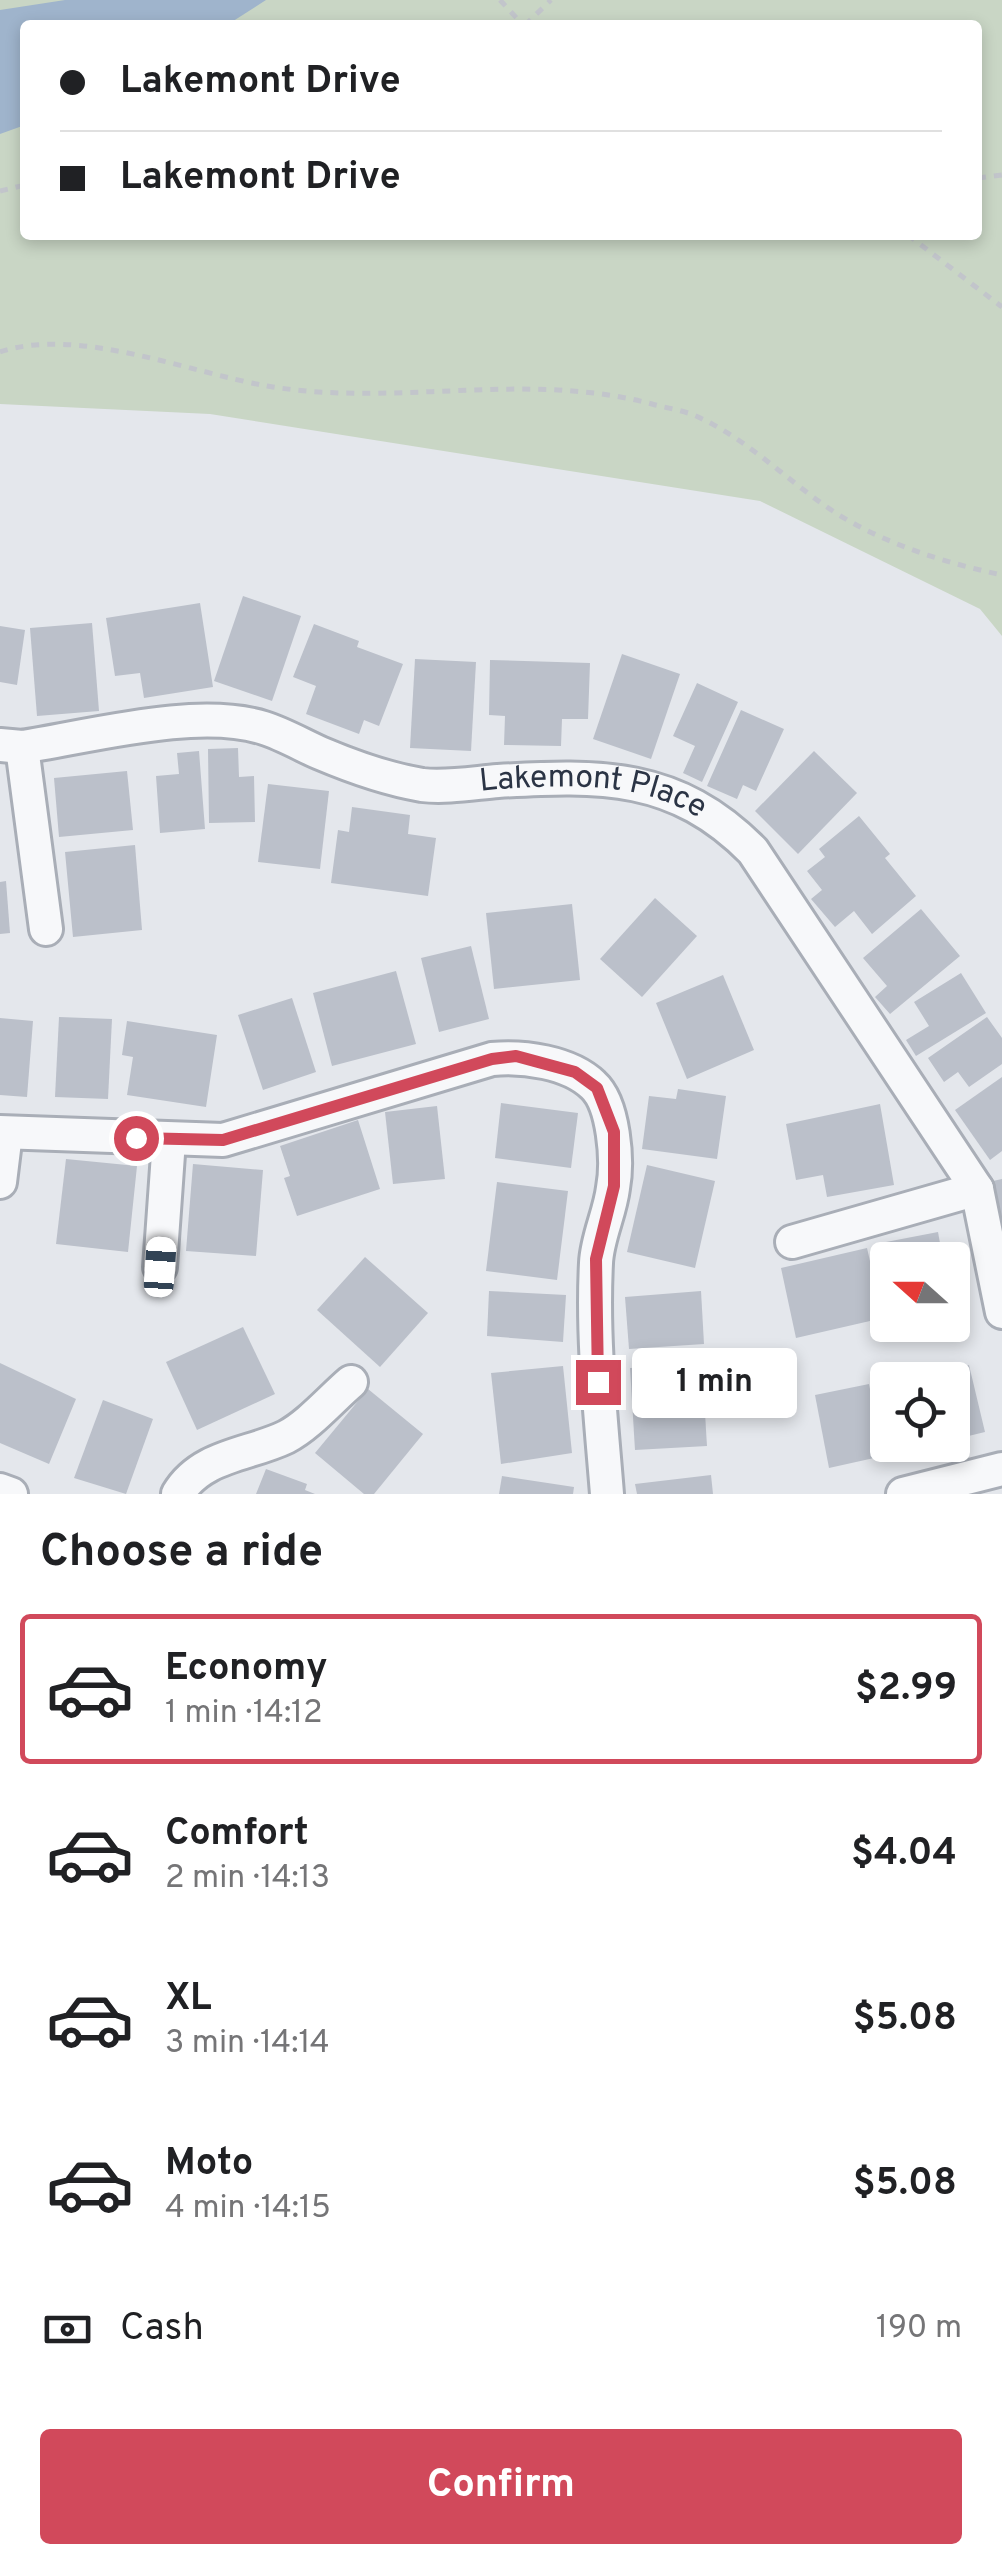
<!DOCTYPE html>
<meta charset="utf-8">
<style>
body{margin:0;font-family:Overpass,sans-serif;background:#f6f6f6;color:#202124;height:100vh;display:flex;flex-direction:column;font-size:38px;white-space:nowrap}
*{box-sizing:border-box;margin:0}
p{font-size:32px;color:#757577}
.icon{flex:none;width:55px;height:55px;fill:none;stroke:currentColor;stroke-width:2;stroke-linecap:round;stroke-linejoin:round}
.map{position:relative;height:1494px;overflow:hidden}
.details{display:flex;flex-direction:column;background:#fff;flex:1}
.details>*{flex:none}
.guide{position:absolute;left:20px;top:20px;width:962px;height:220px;border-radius:10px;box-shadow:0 5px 15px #0003;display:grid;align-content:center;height:220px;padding:0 40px;background:#fff}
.needle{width:65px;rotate:291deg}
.tools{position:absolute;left:870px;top:1242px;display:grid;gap:20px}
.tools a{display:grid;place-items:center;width:100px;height:100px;border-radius:10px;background:#fff;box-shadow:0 5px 15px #0003;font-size:50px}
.end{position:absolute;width:45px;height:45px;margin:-22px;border:12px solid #d1495b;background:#fff;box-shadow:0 0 0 5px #fff}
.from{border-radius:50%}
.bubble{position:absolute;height:70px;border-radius:10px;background:#fff;box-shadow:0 5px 15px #0003;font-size:32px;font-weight:700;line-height:70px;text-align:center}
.car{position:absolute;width:30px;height:60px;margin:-30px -15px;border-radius:12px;box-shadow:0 0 8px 2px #0007;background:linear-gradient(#fff 24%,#345 0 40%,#fff 0 76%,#345 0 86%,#fff 0)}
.guide b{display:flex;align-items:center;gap:35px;height:95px;font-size:38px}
.guide b+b{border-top:2px solid #e0e0e0}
.guide i{width:25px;height:25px;background:#202124}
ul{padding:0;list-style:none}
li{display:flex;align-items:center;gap:30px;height:150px;margin:0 20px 15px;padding:0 20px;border:5px solid transparent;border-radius:10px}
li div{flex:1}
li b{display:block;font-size:38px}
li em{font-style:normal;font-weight:700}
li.current{border-color:#d1495b}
li>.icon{width:90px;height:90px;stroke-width:1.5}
h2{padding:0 40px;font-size:45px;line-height:120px}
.pay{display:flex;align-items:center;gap:25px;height:110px;padding:0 40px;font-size:38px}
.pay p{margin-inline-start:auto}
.cta{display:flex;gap:20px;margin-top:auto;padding:20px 40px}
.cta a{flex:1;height:115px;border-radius:10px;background:#d1495b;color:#fff;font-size:40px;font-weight:700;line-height:115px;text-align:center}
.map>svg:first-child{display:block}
.green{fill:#c9d6c5;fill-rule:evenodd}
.water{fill:#9fb4cc}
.building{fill:#bbc0ca}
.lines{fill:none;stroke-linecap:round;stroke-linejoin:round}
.minor-casing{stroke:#a9aeb7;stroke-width:38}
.path{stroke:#c2c5cb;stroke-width:5;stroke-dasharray:8 8;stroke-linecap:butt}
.minor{stroke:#f7f8fa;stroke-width:32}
.route{stroke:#d1495b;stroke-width:12}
.labels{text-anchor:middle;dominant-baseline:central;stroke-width:8;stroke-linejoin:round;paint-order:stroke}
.street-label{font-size:32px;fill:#2b3445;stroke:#f4f6f9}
</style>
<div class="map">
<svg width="1002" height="1494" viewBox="0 0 1002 1494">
<rect width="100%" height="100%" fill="#e4e7ec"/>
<!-- green -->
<path class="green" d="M 0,0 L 1002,0 L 1002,636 L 980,609 L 760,501 L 210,414 L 0,404 ZM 25,25 L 978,25 L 978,235 L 25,235 Z"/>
<!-- water -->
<polygon class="water" points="65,0 266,0 227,25 25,25 25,125 0,134 0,10"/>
<!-- building -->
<g class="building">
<polygon points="243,596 301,616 272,701 214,681"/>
<polygon points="200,603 213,687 144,698 140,673 115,676 106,618"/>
<polygon points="92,623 99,711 37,716 30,628"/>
<polygon points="314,624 359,641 357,647 403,664 379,726 364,720 359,734 306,714 316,686 293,677"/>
<polygon points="0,626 25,630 17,685 0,682"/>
<polygon points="622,654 680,674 651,759 593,739"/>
<polygon points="415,659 476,662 471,751 410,748"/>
<polygon points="490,660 590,663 588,719 562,719 561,746 504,745 505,716 489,715"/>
<polygon points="697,683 738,702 702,782 683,773 695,746 673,736"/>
<polygon points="741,710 784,729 756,791 743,785 737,799 707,786"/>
<polygon points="238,748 239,777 254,776 255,822 209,823 208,749"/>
<polygon points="199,751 205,829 160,833 156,776 179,774 177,753"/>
<polygon points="814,751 857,793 798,854 755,811"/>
<polygon points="127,771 133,830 59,837 54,778"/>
<polygon points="268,784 329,791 320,869 258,862"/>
<polygon points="352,807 410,815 408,834 436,838 428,896 331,883 338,830 349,832"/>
<polygon points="859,816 890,854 885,858 916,896 872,934 854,911 835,927 811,899 822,890 807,871 825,857 819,849"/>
<polygon points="135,845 142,930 73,937 65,852"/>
<polygon points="6,881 10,933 0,934 0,882"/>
<polygon points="655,898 697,936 642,997 600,959"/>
<polygon points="572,904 580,980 494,989 486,913"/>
<polygon points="921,909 960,956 890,1014 875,997 887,986 863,958"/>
<polygon points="471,946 489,1019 439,1032 421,958"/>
<polygon points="396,971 416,1044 332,1066 313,993"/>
<polygon points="961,973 986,1013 916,1056 906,1040 929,1026 914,1002"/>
<polygon points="723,975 754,1050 687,1079 656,1003"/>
<polygon points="292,998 316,1072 263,1090 238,1015"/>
<polygon points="59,1017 112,1019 108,1099 55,1097"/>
<polygon points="987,1017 1002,1038 1002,1064 969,1087 958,1072 944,1082 928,1058"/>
<polygon points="0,1018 33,1021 27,1097 0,1095"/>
<polygon points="127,1021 217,1035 206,1107 127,1095 133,1057 122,1055"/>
<polygon points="1002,1077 1002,1151 990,1160 955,1110"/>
<polygon points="678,1089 726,1096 717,1159 642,1149 649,1096 676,1099"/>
<polygon points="501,1103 578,1113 571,1168 495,1158"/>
<polygon points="880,1104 894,1185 827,1197 823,1175 796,1180 786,1124"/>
<polygon points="437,1106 445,1179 393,1184 385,1112"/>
<polygon points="358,1120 380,1189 297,1216 284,1178 290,1176 280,1146"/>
<polygon points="66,1159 137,1166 128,1252 56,1244"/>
<polygon points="193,1164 263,1170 256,1256 186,1251"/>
<polygon points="647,1165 715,1181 695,1268 627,1252"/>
<polygon points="1002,1179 1002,1216 1000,1216 993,1181"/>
<polygon points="497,1182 568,1191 557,1280 486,1271"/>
<polygon points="938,1232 943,1260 889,1260 886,1242"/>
<polygon points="867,1248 883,1318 796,1338 781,1268"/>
<polygon points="365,1257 428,1313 380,1367 317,1310"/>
<polygon points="489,1291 566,1295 563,1342 487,1336"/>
<polygon points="701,1291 704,1344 629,1349 625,1297"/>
<polygon points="243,1327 275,1394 197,1430 166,1362"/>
<polygon points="0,1363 76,1399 49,1464 0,1443"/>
<polygon points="702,1364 707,1446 635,1450 630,1368"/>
<polygon points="969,1365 985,1432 952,1440 952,1380 914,1379"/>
<polygon points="563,1366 572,1453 501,1464 491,1373"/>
<polygon points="869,1384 883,1456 829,1468 815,1395"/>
<polygon points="368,1389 423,1434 374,1494 364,1494 315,1453"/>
<polygon points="103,1400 153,1419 126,1494 74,1478"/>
<polygon points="900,1445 927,1445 927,1446 902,1453"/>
<polygon points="266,1469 307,1484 305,1490 315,1494 256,1494"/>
<polygon points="711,1475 713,1494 637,1494 635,1484"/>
<polygon points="502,1476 574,1487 573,1494 499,1494"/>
</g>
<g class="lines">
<!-- minor casing -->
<g class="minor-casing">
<g id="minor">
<path id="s1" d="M 0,745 L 22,747 C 92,736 198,707 264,728 C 283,734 302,745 320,753 C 353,767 386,779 422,785 C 446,788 474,783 498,781 C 600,775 676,773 753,851 L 977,1189 L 1002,1312"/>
<polyline points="22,747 46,929"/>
<path d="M 0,1132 L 223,1140 L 492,1059 C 523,1056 569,1062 593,1085 C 614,1104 618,1161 613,1188 C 610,1213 597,1238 596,1263 C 592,1340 601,1418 607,1494"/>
<polyline points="0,1182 6,1133"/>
<polyline points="792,1242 977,1189"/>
<polyline points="160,1267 169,1140"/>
<polyline points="0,1490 11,1494"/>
<path d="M 178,1494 C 201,1455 249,1455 286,1437 C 309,1425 331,1399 351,1382"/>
<polyline points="903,1494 1002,1469"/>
</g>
</g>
<!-- path -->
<g class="path">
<polyline points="500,0 523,25"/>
<polyline points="525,25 551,0"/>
<polyline points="978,178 1002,175"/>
<polyline points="0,191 25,185"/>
<polyline points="908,235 1002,307"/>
<path d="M 0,352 C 77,326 188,372 267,386 C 395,408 525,370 652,404 C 666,408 682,410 696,416 C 750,440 790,484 839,515 C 888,545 946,563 1002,575"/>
</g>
<!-- minor -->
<use href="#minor" class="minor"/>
</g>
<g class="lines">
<!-- route -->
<polyline class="route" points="136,1138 223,1140 492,1059 516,1056 575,1072 597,1088 614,1132 614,1186 596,1259 598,1382"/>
</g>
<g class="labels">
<!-- street labels -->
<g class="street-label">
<text stroke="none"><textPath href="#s1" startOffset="608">Lakemont Place</textPath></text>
</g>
</g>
</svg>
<div class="tools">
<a><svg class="needle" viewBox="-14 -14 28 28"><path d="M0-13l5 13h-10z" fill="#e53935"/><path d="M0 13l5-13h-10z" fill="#757577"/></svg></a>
<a><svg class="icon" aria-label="locate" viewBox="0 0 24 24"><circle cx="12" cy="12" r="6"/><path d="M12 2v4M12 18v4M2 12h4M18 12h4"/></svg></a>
</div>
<i class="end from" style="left:136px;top:1138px"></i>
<i class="end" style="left:598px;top:1382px"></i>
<div class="bubble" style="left:632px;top:1348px;width:165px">1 min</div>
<i class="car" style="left:160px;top:1267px;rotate:4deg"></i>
<div class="guide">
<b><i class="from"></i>Lakemont Drive</b>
<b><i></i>Lakemont Drive</b>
</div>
</div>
<section class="details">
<h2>Choose a ride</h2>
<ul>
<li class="current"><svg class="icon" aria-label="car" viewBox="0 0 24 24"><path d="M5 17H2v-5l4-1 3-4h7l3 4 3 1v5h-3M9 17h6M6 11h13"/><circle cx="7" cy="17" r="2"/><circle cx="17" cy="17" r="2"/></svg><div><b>Economy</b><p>1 min · 14:12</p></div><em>$2.99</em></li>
<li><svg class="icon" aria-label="car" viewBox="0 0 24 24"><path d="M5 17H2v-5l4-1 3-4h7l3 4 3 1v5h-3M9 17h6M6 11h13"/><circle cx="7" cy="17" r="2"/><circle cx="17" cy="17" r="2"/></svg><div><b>Comfort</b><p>2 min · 14:13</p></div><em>$4.04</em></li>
<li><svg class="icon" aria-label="car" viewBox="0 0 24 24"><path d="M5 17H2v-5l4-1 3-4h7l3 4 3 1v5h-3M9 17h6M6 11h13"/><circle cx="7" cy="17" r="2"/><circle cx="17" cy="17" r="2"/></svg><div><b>XL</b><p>3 min · 14:14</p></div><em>$5.08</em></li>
<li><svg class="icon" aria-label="car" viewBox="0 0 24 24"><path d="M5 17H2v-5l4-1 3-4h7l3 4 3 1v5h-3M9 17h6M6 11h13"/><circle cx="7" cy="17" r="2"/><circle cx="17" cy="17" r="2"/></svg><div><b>Moto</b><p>4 min · 14:15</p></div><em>$5.08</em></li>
</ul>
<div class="pay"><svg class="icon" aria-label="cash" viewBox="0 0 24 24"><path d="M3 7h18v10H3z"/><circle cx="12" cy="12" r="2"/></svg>Cash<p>190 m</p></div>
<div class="cta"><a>Confirm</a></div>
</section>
